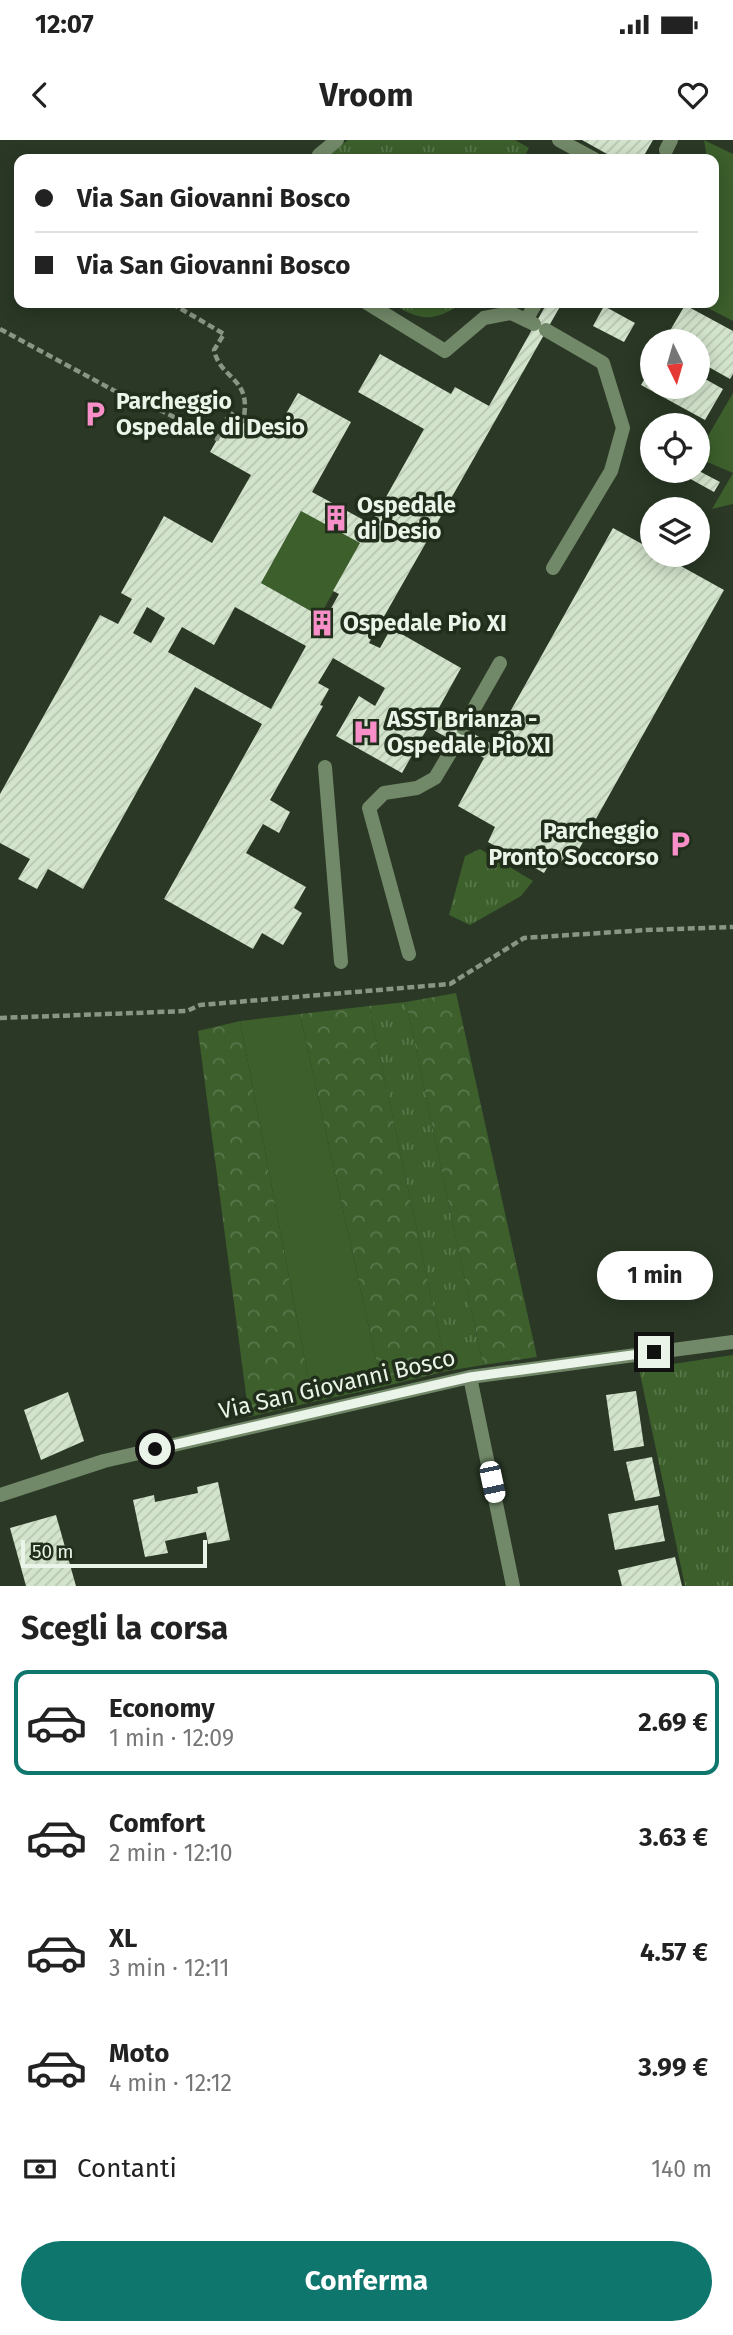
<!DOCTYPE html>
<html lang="it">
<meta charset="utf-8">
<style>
body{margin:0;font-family:"Fira Sans",sans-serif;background:#f2f2f2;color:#222;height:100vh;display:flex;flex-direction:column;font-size:26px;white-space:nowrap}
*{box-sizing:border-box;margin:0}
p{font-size:23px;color:#767676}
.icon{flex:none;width:38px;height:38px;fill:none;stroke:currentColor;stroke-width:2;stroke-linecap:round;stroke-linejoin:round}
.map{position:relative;height:1446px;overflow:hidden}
.side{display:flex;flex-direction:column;background:#fff;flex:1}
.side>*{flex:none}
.hud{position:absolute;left:14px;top:14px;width:705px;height:154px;border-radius:14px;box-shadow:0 4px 18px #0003;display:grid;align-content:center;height:154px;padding:0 21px;background:#fff}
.needle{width:46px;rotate:175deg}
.fabs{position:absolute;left:640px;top:189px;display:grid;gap:14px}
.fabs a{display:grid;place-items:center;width:70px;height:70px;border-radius:50%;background:#fff;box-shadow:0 4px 18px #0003;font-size:35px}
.scale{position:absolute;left:21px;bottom:18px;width:186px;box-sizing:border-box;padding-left:7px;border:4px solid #ebf4e8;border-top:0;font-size:19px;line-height:24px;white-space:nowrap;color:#ebf4e8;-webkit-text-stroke:5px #202e1b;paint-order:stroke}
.end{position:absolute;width:32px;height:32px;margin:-16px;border:9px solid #ebf4e8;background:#111;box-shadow:0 0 0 4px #111}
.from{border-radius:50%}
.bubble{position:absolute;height:49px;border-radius:24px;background:#fff;box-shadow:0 4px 18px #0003;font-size:23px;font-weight:700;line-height:49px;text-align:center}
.car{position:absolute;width:21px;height:42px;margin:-21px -10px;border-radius:9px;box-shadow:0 0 5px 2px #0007;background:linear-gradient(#fff 24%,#345 0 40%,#fff 0 76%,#345 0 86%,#fff 0)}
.hud b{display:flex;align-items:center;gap:24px;height:66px;font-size:26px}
.hud b+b{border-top:2px solid #e0e0e0}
.hud i{width:18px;height:18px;background:#222}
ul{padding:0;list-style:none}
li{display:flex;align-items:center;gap:21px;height:105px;margin:0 14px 10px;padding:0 7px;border:4px solid transparent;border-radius:14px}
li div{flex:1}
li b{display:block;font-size:26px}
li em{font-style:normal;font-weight:700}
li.current{border-color:#0f766e}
li>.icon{width:63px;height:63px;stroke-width:1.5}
h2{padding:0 21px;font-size:32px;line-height:84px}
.pay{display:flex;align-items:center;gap:18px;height:77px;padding:0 21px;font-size:26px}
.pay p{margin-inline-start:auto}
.action{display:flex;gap:14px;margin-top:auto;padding:14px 21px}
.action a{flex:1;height:80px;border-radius:42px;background:#0f766e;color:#fff;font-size:28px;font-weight:700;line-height:80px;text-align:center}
.status{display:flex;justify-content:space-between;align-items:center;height:49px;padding:0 35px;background:#fff;direction:ltr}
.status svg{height:19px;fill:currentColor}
header{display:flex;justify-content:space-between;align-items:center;height:91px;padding:0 21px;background:#fff;font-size:32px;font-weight:700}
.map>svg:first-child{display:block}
.grass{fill:url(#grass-tufts)}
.forest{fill:url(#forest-crowns)}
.garden{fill:#3c5f2c}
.building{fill:url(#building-hatch);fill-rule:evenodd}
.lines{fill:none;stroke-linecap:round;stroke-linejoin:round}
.path{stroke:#899585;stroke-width:4.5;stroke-dasharray:7 3.5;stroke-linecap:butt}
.lane{stroke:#728969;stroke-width:14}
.street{stroke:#728969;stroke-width:14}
.route{stroke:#ebf4e8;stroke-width:9}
.labels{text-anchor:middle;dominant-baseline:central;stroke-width:7;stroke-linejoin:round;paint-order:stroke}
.poi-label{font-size:23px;font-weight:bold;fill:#ebf4e8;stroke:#202e1b;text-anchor:start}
.street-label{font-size:23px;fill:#ebf4e8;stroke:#202e1b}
</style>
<div class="status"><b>12:07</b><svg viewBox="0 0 49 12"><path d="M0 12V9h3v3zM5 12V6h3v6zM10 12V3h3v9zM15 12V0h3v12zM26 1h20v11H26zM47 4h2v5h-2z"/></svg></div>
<header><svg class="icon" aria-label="back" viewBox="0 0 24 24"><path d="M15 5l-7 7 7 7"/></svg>Vroom<svg class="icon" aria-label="heart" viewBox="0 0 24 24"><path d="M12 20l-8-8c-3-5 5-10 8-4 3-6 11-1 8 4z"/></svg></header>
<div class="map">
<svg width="733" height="1446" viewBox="0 0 733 1446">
<defs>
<pattern id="grass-tufts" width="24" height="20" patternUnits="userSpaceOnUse" patternTransform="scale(1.75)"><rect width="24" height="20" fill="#3c5f2c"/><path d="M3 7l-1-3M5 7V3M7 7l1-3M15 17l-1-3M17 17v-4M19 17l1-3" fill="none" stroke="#58774b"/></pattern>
<pattern id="forest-crowns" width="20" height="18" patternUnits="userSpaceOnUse" patternTransform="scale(1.75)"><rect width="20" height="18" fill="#3c5f2c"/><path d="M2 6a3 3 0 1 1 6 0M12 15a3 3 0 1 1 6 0" fill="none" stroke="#58774b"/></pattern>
<pattern id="building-hatch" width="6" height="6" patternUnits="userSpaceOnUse" patternTransform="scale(1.75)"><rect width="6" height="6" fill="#d3e4cc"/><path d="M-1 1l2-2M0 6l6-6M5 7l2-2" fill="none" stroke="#b7c5b1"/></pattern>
</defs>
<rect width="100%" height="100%" fill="#2a3825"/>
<!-- grass -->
<g class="grass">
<polygon points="348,0 515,0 529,8 523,19 332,19 330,14"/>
<path d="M 391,163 L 463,163 C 433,182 422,182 391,163 Z"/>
<polygon points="480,709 533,741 521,756 470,785 449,775 465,716"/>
<polygon points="406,862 483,1225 447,1231 369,866"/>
<polygon points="733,1215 733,1446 685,1446 639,1229"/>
</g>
<!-- forest -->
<g class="forest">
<polygon points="456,853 537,1217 483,1225 406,862"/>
<polygon points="369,866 447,1231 382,1247 300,874"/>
<polygon points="240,881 313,1262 249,1277 198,891"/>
</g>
<!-- garden -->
<g class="garden">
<polygon points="704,0 733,14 733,181 698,163 714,163 714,115 717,113 714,83 714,19 707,19"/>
<polygon points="733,253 733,364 712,369 733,333 698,318 698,313"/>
<polygon points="301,371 360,403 320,476 261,443"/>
<polygon points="300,874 382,1247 313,1262 240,881"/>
</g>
<!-- building -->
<g class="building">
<polygon points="582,0 653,0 642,19 616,19"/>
<path d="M 547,163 L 562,163 L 369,503 L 380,508 L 391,488 L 461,528 L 436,573 L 492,604 L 613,388 L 653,410 L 653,415 L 661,415 L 724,450 L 569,727 L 552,719 L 544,733 L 488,702 L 495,687 L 458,666 L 484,618 L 428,587 L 402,633 L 336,596 L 359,556 L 375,566 L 385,548 L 333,518 L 318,543 L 329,549 L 320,565 L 323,566 L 270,660 L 290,672 L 279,693 L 263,684 L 246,713 L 306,747 L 294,768 L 302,773 L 283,805 L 262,793 L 253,809 L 164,759 L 262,584 L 195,547 L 83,749 L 48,729 L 37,749 L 18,739 L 30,719 L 0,703 L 0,654 L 100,475 L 118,484 L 132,459 L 121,453 L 164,376 L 212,403 L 251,335 L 210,312 L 231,275 L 272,298 L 298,253 L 351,282 L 312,352 L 371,384 L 424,289 L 358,252 L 380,214 L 451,254 L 455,247 L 489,266 ZM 301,371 L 360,403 L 333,451 L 339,454 L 325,479 L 261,443 ZM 147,467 L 165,478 L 151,503 L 133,493 ZM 235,467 L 306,506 L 271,569 L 168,512 L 182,487 L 214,505 Z"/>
<polygon points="685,165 733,191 733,234 730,239 698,221 698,201 664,201"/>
<polygon points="604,166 635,183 624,202 593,186"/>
<polygon points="653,224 653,247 698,247 698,235 723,249 705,280 641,245"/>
<polygon points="676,331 699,331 720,342 714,352"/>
<polygon points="636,1251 644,1306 614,1311 606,1255"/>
<polygon points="68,1252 84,1301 41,1320 24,1270"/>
<polygon points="652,1317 660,1356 635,1361 626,1322"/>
<polygon points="218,1342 230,1400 208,1404 206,1392 165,1401 168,1413 145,1417 133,1360 154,1355 155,1362 198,1353 197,1347"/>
<polygon points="658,1365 665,1401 615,1410 608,1374"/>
<polygon points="56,1375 76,1446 26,1446 10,1388"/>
<polygon points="675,1417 682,1446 622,1446 618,1430"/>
</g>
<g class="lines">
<!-- path -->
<g class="path">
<path d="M 0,189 L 113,250 L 158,269 L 217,299 L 230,273 L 243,281 C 253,237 221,241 214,210 L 224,194 L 171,163"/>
<polyline points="0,878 187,871 200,865 450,844 524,798 646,790 733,787"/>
</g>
<!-- lane -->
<g class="lane">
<polyline points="559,0 594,19"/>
<polyline points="666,10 671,0"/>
<polyline points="319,15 337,0"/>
<polyline points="367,163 445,211 484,178 511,173 534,184"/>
<polyline points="526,180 536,163"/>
<polyline points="546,190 603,223 623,288 611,331 553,428"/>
<polyline points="463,588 500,523"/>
<polyline points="325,627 341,822"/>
<polyline points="409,814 369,668 384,653 417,648 435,638 456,603"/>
</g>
<!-- street -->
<g class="street">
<polyline points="470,1237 513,1446"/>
<polyline points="0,1355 104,1321 470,1237 733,1202"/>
</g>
</g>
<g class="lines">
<!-- route -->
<polyline class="route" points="155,1309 470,1237 654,1212"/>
</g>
<!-- icons -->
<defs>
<g id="parking-bare" transform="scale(2.1)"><path d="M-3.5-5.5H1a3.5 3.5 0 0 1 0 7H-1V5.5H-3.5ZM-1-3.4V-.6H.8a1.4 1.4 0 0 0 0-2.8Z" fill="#f98fc9" stroke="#202e1b" stroke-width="2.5" paint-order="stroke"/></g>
<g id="building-bare" transform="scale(2.1)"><path d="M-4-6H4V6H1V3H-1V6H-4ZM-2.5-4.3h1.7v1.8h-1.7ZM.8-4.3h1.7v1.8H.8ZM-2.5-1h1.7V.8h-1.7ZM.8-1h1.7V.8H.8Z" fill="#f98fc9" stroke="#202e1b" stroke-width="2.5" paint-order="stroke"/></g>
<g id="hospital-bare" transform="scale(2.1)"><path d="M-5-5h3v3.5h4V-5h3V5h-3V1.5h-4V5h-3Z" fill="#f98fc9" stroke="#202e1b" stroke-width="2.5" paint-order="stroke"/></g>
</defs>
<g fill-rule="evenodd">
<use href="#parking-bare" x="95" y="274"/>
<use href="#building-bare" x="336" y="378"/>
<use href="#building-bare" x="322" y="483"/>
<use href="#hospital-bare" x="366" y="592"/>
<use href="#parking-bare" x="680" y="704"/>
</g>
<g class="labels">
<!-- poi labels -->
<g class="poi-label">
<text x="116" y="261">Parcheggio<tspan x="116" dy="26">Ospedale di Desio</tspan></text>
<text x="357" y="365">Ospedale<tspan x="357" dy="26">di Desio</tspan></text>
<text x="343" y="483">Ospedale Pio XI</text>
<text x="387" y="579">ASST Brianza -<tspan x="387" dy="26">Ospedale Pio XI</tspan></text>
<text x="659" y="691" text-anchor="end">Parcheggio<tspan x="659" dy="26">Pronto Soccorso</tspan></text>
</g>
<!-- street labels -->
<g class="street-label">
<text transform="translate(337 1244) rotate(-13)">Via San Giovanni Bosco</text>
</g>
</g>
</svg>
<div class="fabs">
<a><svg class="needle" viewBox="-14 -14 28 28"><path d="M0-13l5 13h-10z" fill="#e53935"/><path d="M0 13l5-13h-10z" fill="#767676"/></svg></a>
<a><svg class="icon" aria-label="locate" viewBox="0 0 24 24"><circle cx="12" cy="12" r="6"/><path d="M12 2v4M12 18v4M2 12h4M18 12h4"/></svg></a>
<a><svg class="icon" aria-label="layers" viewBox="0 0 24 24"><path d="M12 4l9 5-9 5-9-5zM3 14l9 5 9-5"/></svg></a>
</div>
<div class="scale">50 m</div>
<i class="end from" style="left:155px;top:1309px"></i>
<i class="end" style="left:654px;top:1212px"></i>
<div class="bubble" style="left:597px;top:1111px;width:116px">1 min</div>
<i class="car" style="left:492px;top:1342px;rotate:168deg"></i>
<div class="hud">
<b><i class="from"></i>Via San Giovanni Bosco</b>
<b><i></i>Via San Giovanni Bosco</b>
</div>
</div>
<section class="side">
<h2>Scegli la corsa</h2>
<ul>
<li class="current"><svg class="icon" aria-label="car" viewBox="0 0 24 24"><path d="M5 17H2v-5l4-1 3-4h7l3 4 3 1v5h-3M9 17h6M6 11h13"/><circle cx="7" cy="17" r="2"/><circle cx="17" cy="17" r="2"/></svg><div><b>Economy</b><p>1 min · 12:09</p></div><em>2.69 €</em></li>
<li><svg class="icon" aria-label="car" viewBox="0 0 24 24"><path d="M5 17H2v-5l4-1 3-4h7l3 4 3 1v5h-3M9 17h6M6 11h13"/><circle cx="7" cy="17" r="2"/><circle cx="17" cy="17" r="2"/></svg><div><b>Comfort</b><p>2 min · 12:10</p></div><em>3.63 €</em></li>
<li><svg class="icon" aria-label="car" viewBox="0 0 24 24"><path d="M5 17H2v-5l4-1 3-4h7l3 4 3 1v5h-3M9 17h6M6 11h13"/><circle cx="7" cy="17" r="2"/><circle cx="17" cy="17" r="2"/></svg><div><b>XL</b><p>3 min · 12:11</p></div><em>4.57 €</em></li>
<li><svg class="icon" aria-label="car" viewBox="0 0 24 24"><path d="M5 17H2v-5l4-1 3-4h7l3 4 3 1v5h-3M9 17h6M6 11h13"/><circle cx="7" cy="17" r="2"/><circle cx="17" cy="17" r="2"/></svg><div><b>Moto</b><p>4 min · 12:12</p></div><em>3.99 €</em></li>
</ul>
<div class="pay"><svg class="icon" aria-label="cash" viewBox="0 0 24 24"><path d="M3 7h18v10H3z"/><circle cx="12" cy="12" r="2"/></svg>Contanti<p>140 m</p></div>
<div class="action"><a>Conferma</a></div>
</section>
